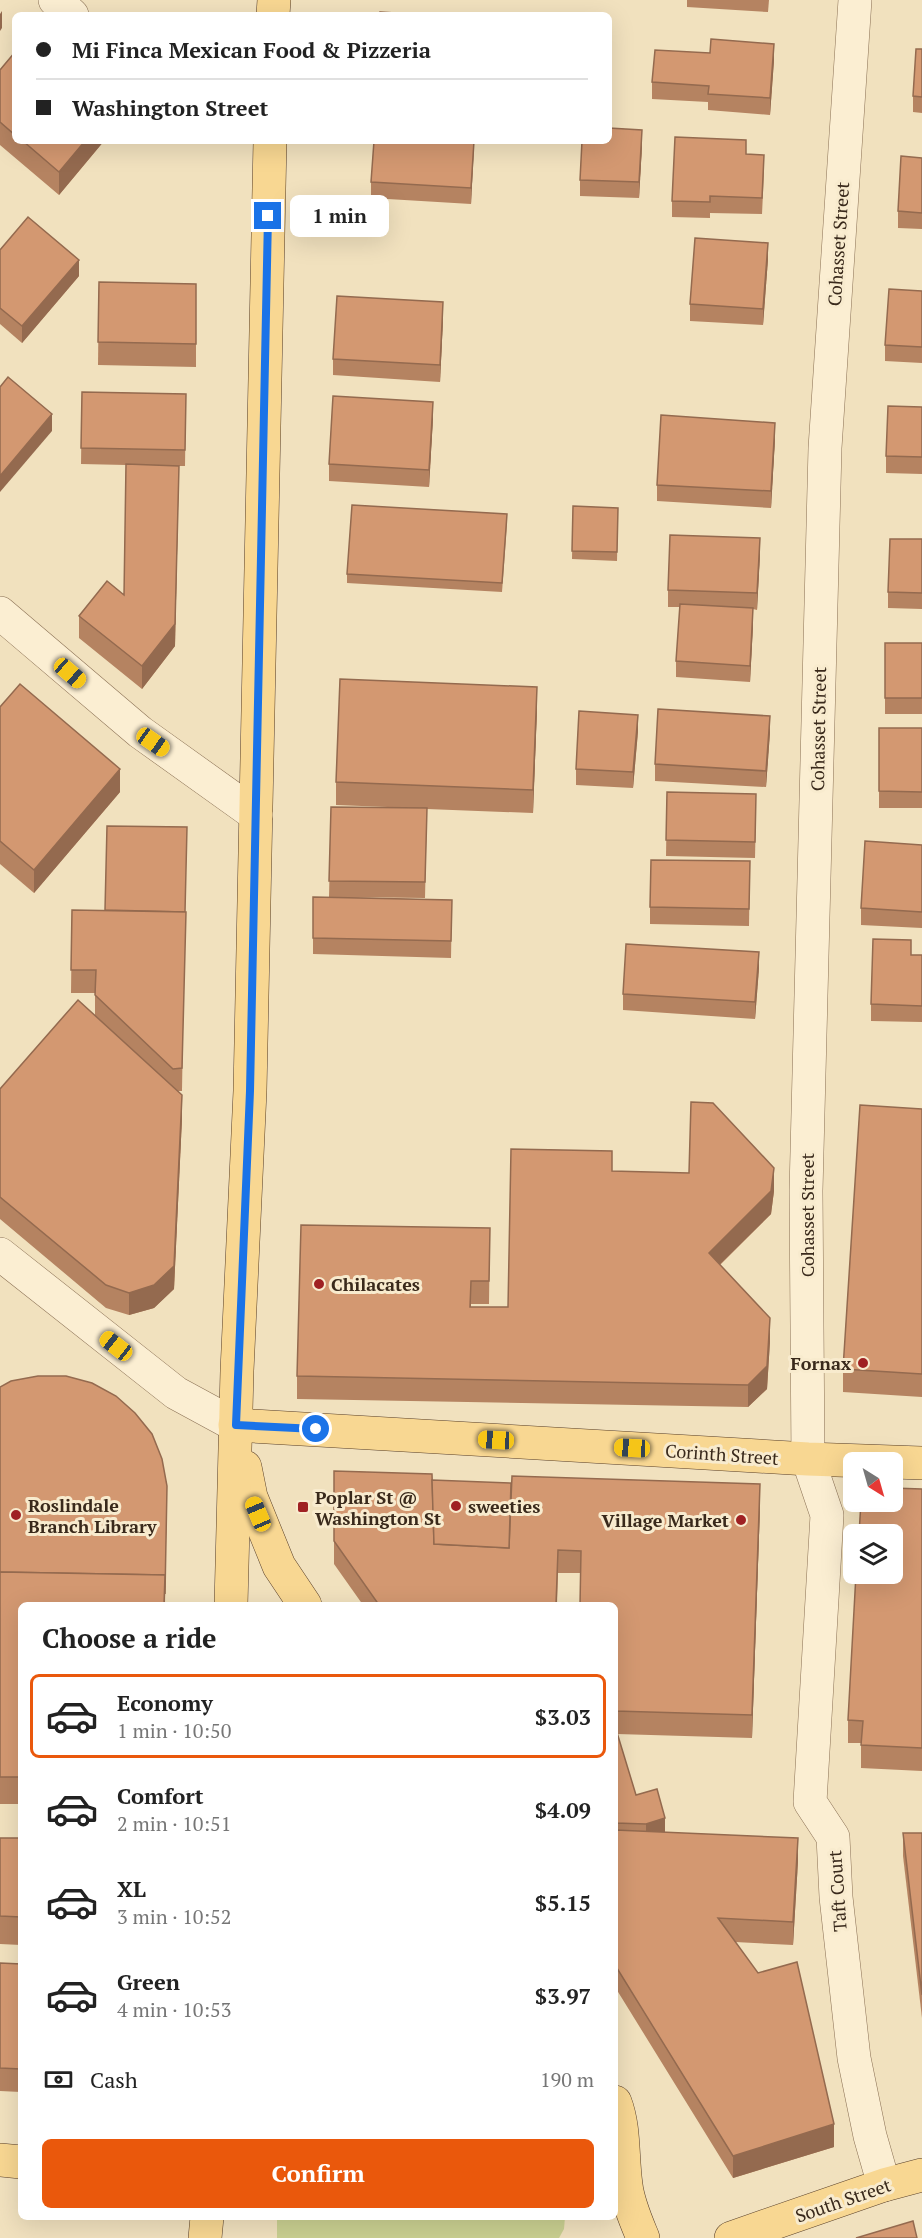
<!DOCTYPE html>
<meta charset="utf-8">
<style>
body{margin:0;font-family:"PT Serif",serif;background:#f2f2f2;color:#222;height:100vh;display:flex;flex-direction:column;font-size:22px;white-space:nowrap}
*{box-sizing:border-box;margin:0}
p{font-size:20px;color:#767676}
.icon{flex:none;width:33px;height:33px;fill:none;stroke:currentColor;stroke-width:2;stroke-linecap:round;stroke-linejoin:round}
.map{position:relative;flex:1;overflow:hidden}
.details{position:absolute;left:18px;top:1602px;width:600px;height:618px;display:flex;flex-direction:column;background:#fff;border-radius:9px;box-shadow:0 6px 24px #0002}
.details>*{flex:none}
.hud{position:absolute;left:12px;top:12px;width:600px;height:132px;border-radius:9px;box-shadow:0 6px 24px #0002;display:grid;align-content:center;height:132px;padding:0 24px;background:#fff}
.needle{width:39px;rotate:143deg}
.buttons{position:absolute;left:843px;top:1452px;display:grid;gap:12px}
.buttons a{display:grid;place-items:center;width:60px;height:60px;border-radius:9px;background:#fff;box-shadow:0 6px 24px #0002;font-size:30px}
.end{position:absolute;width:27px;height:27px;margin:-14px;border:8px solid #1a73e8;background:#fff;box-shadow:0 0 0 3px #fff}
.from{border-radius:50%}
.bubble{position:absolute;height:42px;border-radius:9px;background:#fff;box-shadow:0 6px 24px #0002;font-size:20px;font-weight:600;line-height:42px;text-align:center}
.car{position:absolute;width:18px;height:36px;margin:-18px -9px;border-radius:8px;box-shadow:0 0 4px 2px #0007;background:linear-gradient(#f5c518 24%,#345 0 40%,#f5c518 0 76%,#345 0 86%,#f5c518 0)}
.hud b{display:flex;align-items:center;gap:21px;height:57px;font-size:22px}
.hud b+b{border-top:2px solid #e0e0e0}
.hud i{width:15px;height:15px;background:#222}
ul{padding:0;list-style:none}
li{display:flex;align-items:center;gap:18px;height:84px;margin:0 12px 9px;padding:0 12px;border:3px solid transparent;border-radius:9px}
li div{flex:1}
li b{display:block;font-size:22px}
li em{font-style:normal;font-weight:600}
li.on{border-color:#ea580c}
li>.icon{width:54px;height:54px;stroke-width:1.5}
h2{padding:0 24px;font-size:27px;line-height:72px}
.pay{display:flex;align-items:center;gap:15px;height:66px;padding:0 24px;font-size:22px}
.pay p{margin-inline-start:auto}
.button{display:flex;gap:12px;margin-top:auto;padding:12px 24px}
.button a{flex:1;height:69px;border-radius:9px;background:#ea580c;color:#fff;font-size:24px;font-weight:600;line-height:69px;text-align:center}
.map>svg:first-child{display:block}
.green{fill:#cad091}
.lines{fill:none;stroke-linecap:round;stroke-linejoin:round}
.minor-casing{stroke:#8b7155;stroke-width:34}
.tertiary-casing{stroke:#8b7155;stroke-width:34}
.primary-casing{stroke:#583f2a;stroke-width:34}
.minor{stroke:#fbeed2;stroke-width:33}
.tertiary{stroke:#fbeed2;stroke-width:33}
.primary{stroke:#f8d792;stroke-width:33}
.wall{fill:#b58361}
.shaded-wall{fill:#946a4f}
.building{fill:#d39871;stroke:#946a4f;stroke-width:1.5}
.route{stroke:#1a73e8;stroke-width:8}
.poi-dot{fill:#9f2123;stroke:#f8ebce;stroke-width:2}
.labels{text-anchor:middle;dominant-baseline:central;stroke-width:6;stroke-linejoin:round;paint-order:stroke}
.street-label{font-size:18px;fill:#39291b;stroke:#f8ebce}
.poi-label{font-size:18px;font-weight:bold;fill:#39291b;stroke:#f8ebce;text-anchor:start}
</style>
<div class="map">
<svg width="922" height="2238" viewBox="0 0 922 2238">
<rect width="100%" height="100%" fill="#f1e1be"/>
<!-- green -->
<polygon class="green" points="277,2217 565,2217 564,2229 559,2238 277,2238"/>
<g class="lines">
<!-- minor casing -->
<g class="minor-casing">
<g id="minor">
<polyline points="55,0 72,15"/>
<polyline points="855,0 825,448 806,1191 808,1459 827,1515 810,1802 833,1837 836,1897 854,2058 870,2136 884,2185"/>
<polyline points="0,613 140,732 256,815"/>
</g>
</g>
<!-- tertiary casing -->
<g class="tertiary-casing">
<polyline id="tertiary" points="0,1254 176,1393 235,1425"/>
</g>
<!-- primary casing -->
<g class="primary-casing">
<g id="primary">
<polyline points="273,15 274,0"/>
<polyline points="235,1425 808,1459 922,1463"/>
<polyline points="245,1467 251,1497 279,1566 305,1605"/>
<polyline points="231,1605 237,1371 250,1091 270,141"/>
<path d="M 615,2102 C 625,2128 622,2157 626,2185 C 628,2203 636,2221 643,2238"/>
<polyline points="0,2160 21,2162"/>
<polyline points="205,2238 207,2217"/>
<polyline points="731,2238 884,2185 922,2175"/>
</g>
</g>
<!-- minor -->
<use href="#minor" class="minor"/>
<!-- tertiary -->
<use href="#tertiary" class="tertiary"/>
<!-- primary -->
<use href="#primary" class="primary"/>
</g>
<!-- wall -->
<g class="wall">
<polygon points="687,0 769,0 768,12 687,7"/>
<polygon points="922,49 922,113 913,112 913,96"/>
<polygon points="15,52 15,141 104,141 59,195 0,145 0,70"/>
<polygon points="774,60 770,115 708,110 708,102 652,99 652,82"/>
<polygon points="474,141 471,204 371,198 371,182"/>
<polygon points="642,146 639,198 580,196 580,180"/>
<polygon points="746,154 764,172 762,214 710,213 710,218 672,217 672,201"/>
<polygon points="922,158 922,229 898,228 898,211"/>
<polygon points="0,250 79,276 22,343 0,324"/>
<polygon points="768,259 763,325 690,321 690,304"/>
<polygon points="99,282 196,284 196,367 98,365"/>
<polygon points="922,291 922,363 885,361 885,345"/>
<polygon points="443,319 440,382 333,375 333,359"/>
<polygon points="82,392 186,394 185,466 179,466 175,646 142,689 79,638 79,616 124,595 126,465 81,464"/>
<polygon points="922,407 922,474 886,473 886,456"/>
<polygon points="433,418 429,487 329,481 329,464"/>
<polygon points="775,439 771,508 657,501 657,485"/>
<polygon points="573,506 618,508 617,561 572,559"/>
<polygon points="507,523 502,592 347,583 347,574"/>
<polygon points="922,539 922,609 888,608 888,592"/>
<polygon points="760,554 757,610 753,609 753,625 750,682 676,677 676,661 680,607 668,607 668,590"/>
<rect x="885" y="643" width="37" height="71"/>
<polygon points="0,707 120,792 34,893 0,864"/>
<polygon points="537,709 533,813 427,809 425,898 343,897 452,900 451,958 313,954 313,938 329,897 331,807 413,808 336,805 336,782"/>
<rect x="879" y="728" width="43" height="80"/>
<polygon points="638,731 633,788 576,785 576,769"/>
<polygon points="770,732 766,787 655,781 655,764"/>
<polygon points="667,792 756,811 755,858 666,856"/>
<polygon points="922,845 922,928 861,925 861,908"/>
<polygon points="750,861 749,926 650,924 650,907"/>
<polygon points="72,910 185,912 182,1091 178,1091 182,1118 174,1289 154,1308 129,1315 106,1308 0,1219 0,1089 95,1015 95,993 71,993"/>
<polygon points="911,955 922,955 922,1022 871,1021 871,1004"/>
<polygon points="759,968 755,1019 623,1010 623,994"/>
<polygon points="922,1109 922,1397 843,1392 843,1369"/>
<polygon points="612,1171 774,1191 771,1214 720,1265 770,1341 767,1389 748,1407 297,1399 297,1376 490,1228 489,1304 471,1304 471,1307 508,1307"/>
<polygon points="0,1387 167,1486 165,1605 21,1605 21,1804 0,1804"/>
<polygon points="334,1471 432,1480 760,1507 752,1738 617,1734 636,1795 665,1833 798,1861 793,1945 735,1942 834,2147 733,2178 615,1987 615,1605 581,1573 558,1573 557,1605 363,1605 334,1564"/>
<polygon points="922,1489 922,1771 861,1768 861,1743 848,1743 848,1720"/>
<polygon points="903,1833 922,1833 922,2018 903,1856"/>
<polygon points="0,1838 21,1838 21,1945 0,1944"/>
<polygon points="0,1963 21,1964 21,2092 0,2091"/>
</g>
<!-- shaded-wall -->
<g class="shaded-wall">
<polygon points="2,11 2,28 0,31 0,14"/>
<polygon points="774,44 774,60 770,115 770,98"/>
<polygon points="642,130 642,146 639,198 639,182"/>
<polygon points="85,141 104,141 59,195 59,172"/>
<polygon points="474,141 474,148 471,204 471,188"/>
<polygon points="768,243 768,259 763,325 763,309"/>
<polygon points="79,260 79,276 22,343 22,326"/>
<polygon points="443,302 443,319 440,382 440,365"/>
<polygon points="433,402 433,418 429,487 429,470"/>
<polygon points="52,414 52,431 0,492 0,476"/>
<polygon points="775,423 775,439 771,508 771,491"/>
<polygon points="179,466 175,646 142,689 142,666"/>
<polygon points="760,538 760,554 757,610 757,593"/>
<polygon points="753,608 753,625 750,682 750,666"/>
<polygon points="537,687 537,709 533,813 533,790"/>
<polygon points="638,715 638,731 633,788 633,772"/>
<polygon points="770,716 770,732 766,787 766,771"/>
<polygon points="120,769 120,792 34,893 34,870"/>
<polygon points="759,952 759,968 755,1019 755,1002"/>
<polygon points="182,1095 182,1118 174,1289 154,1308 129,1315 129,1293"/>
<polygon points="774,1168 774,1191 771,1214 709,1275 709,1253"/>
<polygon points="770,1318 770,1341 767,1389 748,1407 748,1385"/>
<polygon points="760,1484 760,1507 752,1738 752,1715"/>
<polygon points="665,1818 665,1841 646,1847 646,1824"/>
<polygon points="798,1838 798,1861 793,1945 793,1922"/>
<polygon points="834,2124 834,2147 733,2178 733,2156"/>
</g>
<!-- building -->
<g class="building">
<polygon points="380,12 427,15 380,15"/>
<polygon points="711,39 774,44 770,98 708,94 709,86 652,82 655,50 710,53"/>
<polygon points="916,49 922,49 922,97 913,96"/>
<polygon points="15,52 15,135 0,122 0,70"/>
<polygon points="609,128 642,130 639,182 580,180 582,141 609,141"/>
<polygon points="675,137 746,140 746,154 764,155 762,198 710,196 710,202 672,201"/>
<polygon points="23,141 85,141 59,172"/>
<polygon points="374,141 474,141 471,188 371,182"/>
<polygon points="901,156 922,158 922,213 898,211"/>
<polygon points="28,217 79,260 22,326 0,308 0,250"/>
<polygon points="695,238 768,243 763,309 690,304"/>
<polygon points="99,282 196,284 196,344 98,342"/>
<polygon points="889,289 922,291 922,347 885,345"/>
<polygon points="337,296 443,302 440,365 333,359"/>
<polygon points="8,377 52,414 0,476 0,387"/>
<polygon points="82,392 186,394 185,450 81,448"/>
<polygon points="333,396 433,402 429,470 329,464"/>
<polygon points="888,406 922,407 922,457 886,456"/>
<polygon points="661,415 775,423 771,491 657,485"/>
<polygon points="126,464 179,466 175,624 142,666 79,616 107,581 124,595"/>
<polygon points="352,505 507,514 502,583 347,574"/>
<polygon points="573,506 618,508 617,552 572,551"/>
<polygon points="670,535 760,538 757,593 668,590"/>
<polygon points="890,539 922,539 922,593 888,592"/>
<polygon points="680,604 753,608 750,666 676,661"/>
<rect x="885" y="643" width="37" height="55"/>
<polygon points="340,679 537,687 533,790 336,782"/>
<polygon points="20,684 120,769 34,870 0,841 0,707"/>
<polygon points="658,709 770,716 766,771 655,764"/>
<polygon points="579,711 638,715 633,772 576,769"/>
<polygon points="879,728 922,728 922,792 879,791"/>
<polygon points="667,792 756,794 755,842 666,840"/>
<polygon points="331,807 427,808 425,882 329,881"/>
<polygon points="107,826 187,827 185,912 105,910"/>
<polygon points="865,841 922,845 922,912 861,908"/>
<polygon points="651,860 750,861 749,909 650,907"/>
<polygon points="313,897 452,900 451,941 313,938"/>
<polygon points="72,910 186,912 182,1068 173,1069 95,995 96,970 71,970"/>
<polygon points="873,939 911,940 911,955 922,955 922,1006 871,1004"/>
<polygon points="626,944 759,952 755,1002 623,994"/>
<polygon points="78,1000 182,1095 174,1266 154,1285 129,1293 106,1285 0,1197 0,1089"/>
<polygon points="691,1102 713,1103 774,1168 771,1191 709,1253 770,1318 767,1366 748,1385 297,1376 301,1225 490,1228 489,1281 471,1281 470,1307 508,1307 511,1149 612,1151 612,1171 689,1173"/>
<polygon points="860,1105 922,1109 922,1374 843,1369"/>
<polygon points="38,1376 66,1376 92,1383 116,1396 135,1413 152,1434 162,1459 167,1486 165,1594 165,1575 0,1572 0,1387 11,1381"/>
<polygon points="334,1471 432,1474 434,1544 509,1548 512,1476 760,1484 752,1715 615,1711 615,1605 580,1605 581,1551 558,1550 556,1605 379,1605 334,1541"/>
<polygon points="432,1480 511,1483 509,1548 434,1544"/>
<polygon points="892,1488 922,1489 922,1748 861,1745 863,1721 848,1720 856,1574 892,1574 892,1534 859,1534 861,1502 892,1502"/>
<polygon points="0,1572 165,1575 164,1605 21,1605 21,1777 0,1777"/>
<polygon points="615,1726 636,1795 657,1789 665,1818 646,1824 615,1823"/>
<polygon points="615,1830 798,1838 793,1922 718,1918 758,1973 797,1962 834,2124 733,2156 615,1965"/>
<polygon points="903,1833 922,1833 922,1995"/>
<polygon points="0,1838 21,1838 21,1917 0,1916"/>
<polygon points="0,1963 21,1964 21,2069 0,2068"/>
<polygon points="913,2221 917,2238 856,2238"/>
</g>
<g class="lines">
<!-- route -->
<polyline class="route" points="268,216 250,1091 236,1425 316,1429"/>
</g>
<!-- markers -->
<g class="poi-dot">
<circle cx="319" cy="1284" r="6"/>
<circle cx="863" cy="1363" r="6"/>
<circle cx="456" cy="1506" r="6"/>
<rect x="297" y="1501" width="12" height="12" rx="3"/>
<circle cx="16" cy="1515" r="6"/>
<circle cx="741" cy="1520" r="6"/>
</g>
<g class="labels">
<!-- street labels -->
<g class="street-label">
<text transform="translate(838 244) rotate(-86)">Cohasset Street</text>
<text transform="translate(818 729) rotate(-89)">Cohasset Street</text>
<text transform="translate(807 1215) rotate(-90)">Cohasset Street</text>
<text transform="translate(722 1454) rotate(4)">Corinth Street</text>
<text transform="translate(837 1891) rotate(-94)">Taft Court</text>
<text transform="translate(843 2200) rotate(-19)">South Street</text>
</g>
<!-- poi labels -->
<g class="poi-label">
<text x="331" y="1284">Chilacates</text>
<text x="851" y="1363" text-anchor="end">Fornax</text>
<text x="315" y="1497">Poplar St @<tspan x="315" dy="21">Washington St</tspan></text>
<text x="28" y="1505">Roslindale<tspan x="28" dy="21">Branch Library</tspan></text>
<text x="468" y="1506">sweeties</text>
<text x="729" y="1520" text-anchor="end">Village Market</text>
</g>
</g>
</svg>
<div class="buttons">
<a><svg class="needle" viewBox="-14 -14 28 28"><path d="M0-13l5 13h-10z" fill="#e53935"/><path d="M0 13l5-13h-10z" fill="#767676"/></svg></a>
<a><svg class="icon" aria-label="layers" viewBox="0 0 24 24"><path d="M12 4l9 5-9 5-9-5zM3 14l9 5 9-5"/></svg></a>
</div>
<i class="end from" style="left:316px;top:1429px"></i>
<i class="end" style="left:268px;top:216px"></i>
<div class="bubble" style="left:290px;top:195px;width:99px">1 min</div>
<i class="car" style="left:70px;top:673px;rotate:131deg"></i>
<i class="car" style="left:153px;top:742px;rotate:125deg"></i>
<i class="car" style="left:116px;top:1346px;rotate:308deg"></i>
<i class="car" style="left:496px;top:1440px;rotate:273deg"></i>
<i class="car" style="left:632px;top:1448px;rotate:273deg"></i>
<i class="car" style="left:258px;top:1514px;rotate:337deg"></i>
<div class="hud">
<b><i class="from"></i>Mi Finca Mexican Food &amp; Pizzeria</b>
<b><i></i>Washington Street</b>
</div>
<section class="details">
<h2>Choose a ride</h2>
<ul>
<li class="on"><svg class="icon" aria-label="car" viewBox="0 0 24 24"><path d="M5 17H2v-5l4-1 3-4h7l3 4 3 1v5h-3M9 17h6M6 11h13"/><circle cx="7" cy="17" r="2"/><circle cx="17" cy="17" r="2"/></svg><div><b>Economy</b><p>1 min · 10:50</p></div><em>$3.03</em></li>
<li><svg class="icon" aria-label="car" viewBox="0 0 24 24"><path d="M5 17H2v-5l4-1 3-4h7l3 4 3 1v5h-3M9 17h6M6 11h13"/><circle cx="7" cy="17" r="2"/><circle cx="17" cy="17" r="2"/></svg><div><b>Comfort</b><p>2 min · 10:51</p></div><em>$4.09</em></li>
<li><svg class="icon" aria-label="car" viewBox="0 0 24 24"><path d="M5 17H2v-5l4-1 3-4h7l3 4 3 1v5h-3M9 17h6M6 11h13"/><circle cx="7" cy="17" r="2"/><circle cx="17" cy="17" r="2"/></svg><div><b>XL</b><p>3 min · 10:52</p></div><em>$5.15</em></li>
<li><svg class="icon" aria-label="car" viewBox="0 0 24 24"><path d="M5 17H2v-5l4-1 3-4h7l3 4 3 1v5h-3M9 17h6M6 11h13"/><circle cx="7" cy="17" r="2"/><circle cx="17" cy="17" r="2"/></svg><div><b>Green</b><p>4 min · 10:53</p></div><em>$3.97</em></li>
</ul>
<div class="pay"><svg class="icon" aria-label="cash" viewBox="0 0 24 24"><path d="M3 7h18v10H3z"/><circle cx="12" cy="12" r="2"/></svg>Cash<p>190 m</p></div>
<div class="button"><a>Confirm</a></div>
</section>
</div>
